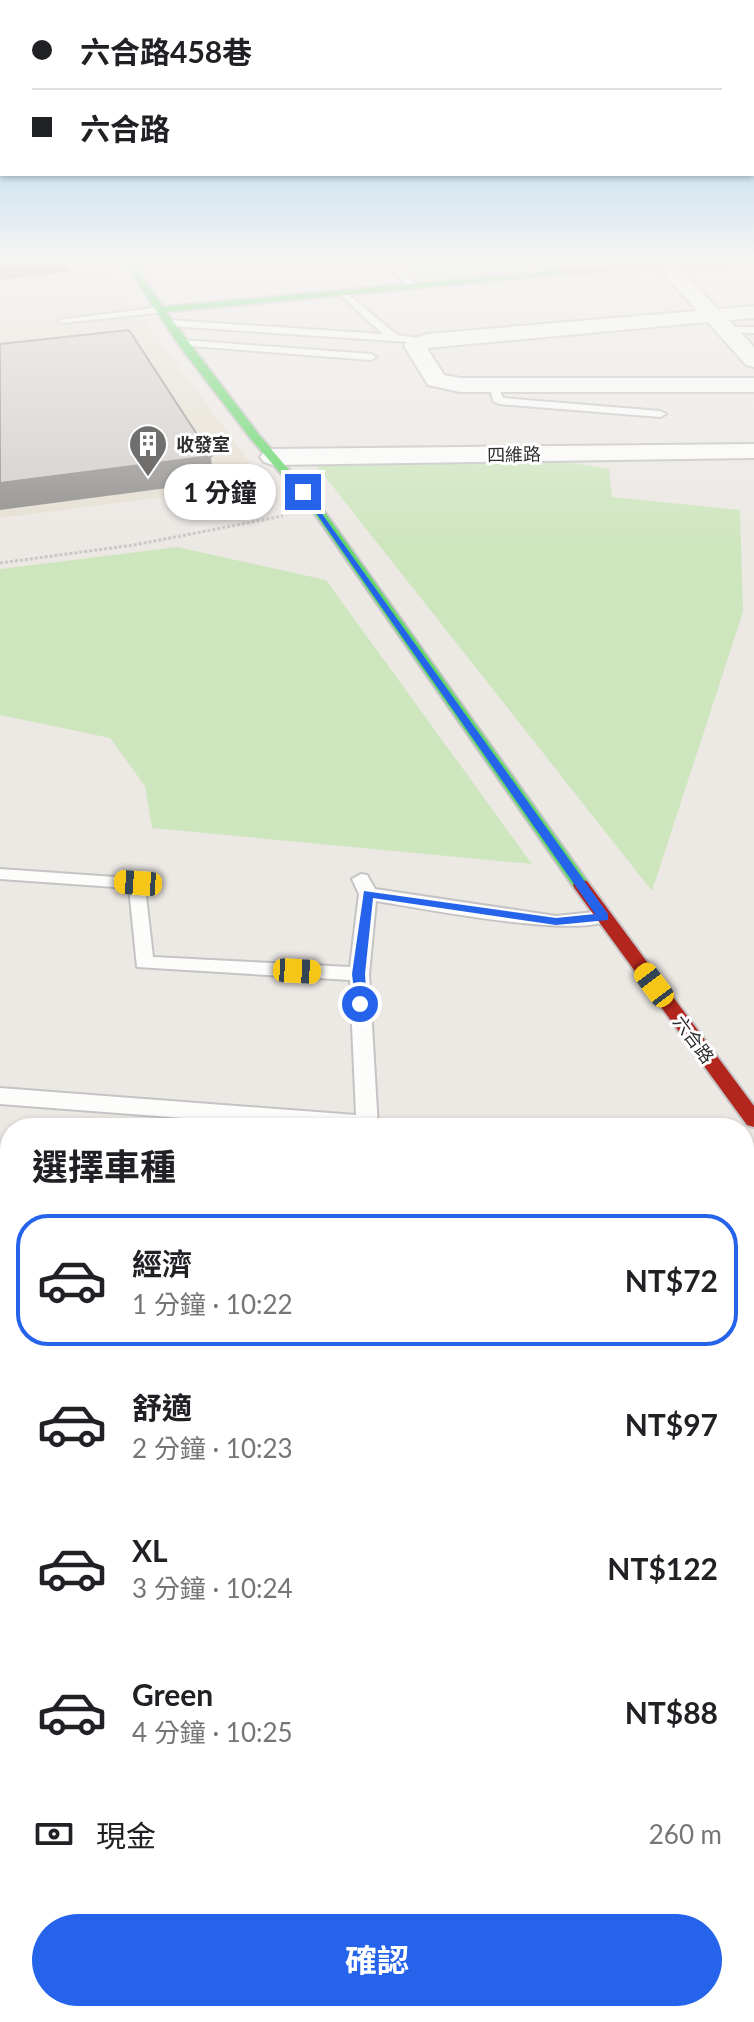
<!DOCTYPE html>
<html lang="zh-TW">
<meta charset="utf-8">
<style>
body{margin:0;font-family:Lato,"Noto Sans TC",sans-serif;background:#f2f2f2;color:#202124;height:100vh;display:flex;flex-direction:column;font-size:30px;white-space:nowrap}
*{box-sizing:border-box;margin:0}
p{font-size:26px;color:#757577}
.icon{flex:none;width:44px;height:44px;fill:none;stroke:currentColor;stroke-width:2;stroke-linecap:round;stroke-linejoin:round}
.map{position:relative;flex:1;overflow:hidden}
.side{position:absolute;left:0px;top:1118px;width:754px;height:904px;display:flex;flex-direction:column;background:#fff;border-radius:32px 32px 0 0;box-shadow:0 2px 6px #0004}
.side>*{flex:none}
.top-card{position:absolute;left:0px;top:0px;width:754px;height:176px;box-shadow:0 2px 6px #0004;display:grid;align-content:center;height:176px;padding:0 32px;background:#fff}
.end{position:absolute;width:36px;height:36px;margin:-18px;border:10px solid #2563eb;background:#fff;box-shadow:0 0 0 4px #fff}
.from{border-radius:50%}
.bubble{position:absolute;height:56px;border-radius:28px;background:#fff;box-shadow:0 2px 6px #0004;font-size:26px;font-weight:700;line-height:56px;text-align:center}
.car{position:absolute;width:24px;height:48px;margin:-24px -12px;border-radius:10px;box-shadow:0 0 6px 2px #0007;background:linear-gradient(#f5c518 24%,#345 0 40%,#f5c518 0 76%,#345 0 86%,#f5c518 0)}
.top-card b{display:flex;align-items:center;gap:28px;height:76px;font-size:30px}
.top-card b+b{border-top:2px solid #e0e0e0}
.top-card i{width:20px;height:20px;background:#202124}
ul{padding:0;list-style:none}
li{display:flex;align-items:center;gap:24px;height:132px;margin:0 16px 12px;padding:0 16px;border:4px solid transparent;border-radius:32px}
li div{flex:1}
li b{display:block;font-size:30px}
li em{font-style:normal;font-weight:700}
li.selected{border-color:#2563eb}
li>.icon{width:72px;height:72px;stroke-width:1.5}
h2{padding:0 32px;font-size:36px;line-height:96px}
.pay{display:flex;align-items:center;gap:20px;height:88px;padding:0 32px;font-size:30px}
.pay p{margin-inline-start:auto}
.primary-button{display:flex;gap:16px;margin-top:auto;padding:16px 32px}
.primary-button a{flex:1;height:92px;border-radius:48px;background:#2563eb;color:#fff;font-size:32px;font-weight:700;line-height:92px;text-align:center}
.map>svg:first-child{display:block}
.education{fill:#e6e0d3}
.green{fill:#cee6be}
.lines{fill:none;stroke-linecap:round;stroke-linejoin:round}
.lane-casing{stroke:#c5c4c5;stroke-width:4}
.street-casing{stroke:#c5c4c5;stroke-width:4}
.fast-casing{stroke:#c5c4c5;stroke-width:4}
.slow-casing{stroke:#c5c4c5;stroke-width:4}
.jam-casing{stroke:#c5c4c5;stroke-width:4}
.path{stroke:#c9c9c8;stroke-width:3;stroke-dasharray:3 2;stroke-linecap:butt}
.lane{fill:#fcfcfb;fill-rule:evenodd}
.street{fill:#fcfcfb;fill-rule:evenodd}
.fast{fill:#63d668;fill-rule:evenodd}
.slow{fill:#ff974d;fill-rule:evenodd}
.jam{fill:#b3261e;fill-rule:evenodd}
.shaded-wall{fill:#92908e}
.building{fill:#d1cecb;stroke:#92908e;stroke-width:2}
.route{fill:#2563eb}
.labels{text-anchor:middle;dominant-baseline:central;stroke-width:6;stroke-linejoin:round;paint-order:stroke}
.far-poi-label{font-size:18px;font-weight:bold;fill:#2e2e2e;stroke:#fff;text-anchor:start}
.far-street-label{font-size:18px;fill:#2e2e2e;stroke:#fff}
</style>
<div class="map">
<svg width="754" height="2022" viewBox="0 0 754 2022">
<rect width="100%" height="100%" fill="#ece8e4"/>
<!-- education -->
<polygon class="education" points="0,259 99,259 266,484 0,518"/>
<!-- green -->
<g class="green">
<polygon points="403,259 516,259 526,268 424,278"/>
<polygon points="311,459 555,460 609,469 612,497 740,510 743,612 652,891"/>
<polygon points="177,547 326,580 532,864 152,828 145,786 110,738 0,715 0,569"/>
<polygon points="754,1663 754,2022 393,2022 396,2012 744,2012 744,1665"/>
</g>
<g class="lines">
<!-- lane casing -->
<g class="lane-casing">
<g id="lane">
<polygon points="360,259 392,260 416,284 408,286 386,264"/>
<polygon points="519,259 528,259 543,272 535,274"/>
<polygon points="342,289 397,335 432,340 427,343 394,341 170,326 165,323 170,320 383,334 339,294"/>
<polygon points="161,307 164,312 63,323 58,320"/>
<polygon points="728,327 754,327 754,333 724,332 723,330"/>
<polygon points="182,340 371,354 376,357 371,360 178,345 177,343"/>
<polygon points="489,384 497,384 503,398 660,411 666,414 660,417 499,404 493,401"/>
<path d="M 0,869 L 144,879 L 153,957 L 350,967 L 359,894 L 352,879 L 361,874 L 367,875 L 375,889 L 556,916 L 604,911 L 613,917 C 591,942 415,907 376,901 L 369,974 L 378,1128 L 317,1128 L 0,1104 L 0,1088 L 356,1115 L 350,980 L 137,967 L 129,888 L 0,879 Z"/>
<polygon points="754,1605 754,1633 744,1634 744,1606"/>
<polygon points="355,2012 389,2012 386,2022 352,2022"/>
</g>
</g>
<!-- street casing -->
<g class="street-casing">
<g id="street">
<polygon points="651,259 671,259 718,309 754,306 754,318 729,320 754,347 754,367 746,365 708,322 427,348 444,375 460,378 754,378 754,392 460,392 428,385 404,346 407,341 427,334 697,311"/>
<polygon points="754,444 754,458 273,465 264,462 260,457 264,452 273,449"/>
</g>
</g>
<!-- fast casing -->
<g class="fast-casing">
<polygon id="fast" points="122,259 130,259 163,307 568,269 565,274 166,312 259,435 321,507 587,881 589,885 587,889 575,889 313,511 251,439 179,345"/>
</g>
<!-- slow casing -->
<g class="slow-casing">
<polygon id="slow" points="754,261 754,265 565,274 561,271 565,268"/>
</g>
<!-- jam casing -->
<g class="jam-casing">
<polygon id="jam" points="581,880 587,881 754,1106 754,1127 747,1125 575,889 573,885 575,881"/>
</g>
<!-- path -->
<polyline class="path" points="0,563 134,545 283,516"/>
<!-- lane -->
<use href="#lane" class="lane"/>
<!-- street -->
<use href="#street" class="street"/>
<!-- fast -->
<use href="#fast" class="fast"/>
<!-- slow -->
<use href="#slow" class="slow"/>
<!-- jam -->
<use href="#jam" class="jam"/>
</g>
<!-- shaded-wall -->
<g class="shaded-wall">
<polygon points="0,259 68,259 70,272 0,280"/>
<polygon points="211,456 213,482 0,510 0,483"/>
</g>
<!-- building -->
<polygon class="building" points="129,330 211,456 0,483 0,344"/>
<!-- sky -->
<linearGradient id="sky" x2="0" y2="1"><stop stop-color="#88c2ea"/><stop offset="0.48" stop-color="#f6f5f3"/><stop offset="1" stop-color="#f6f5f3" stop-opacity="0"/></linearGradient>
<rect width="754" height="542" fill="url(#sky)"/>
<!-- route -->
<polygon class="route" points="300,490 305,490 608,914 608,920 556,925 373,898 365,974 367,1004 365,1007 356,1007 352,974 364,891 556,918 595,914"/>
<!-- icons -->
<defs>
<g id="building-pin" transform="scale(2)"><path d="M0 17L-7.5 6A9.5 9.5 0 1 1 7.5 6Z" fill="#706f6e" stroke="#fff"/><path d="M-4-6H4V6H1V3H-1V6H-4ZM-2.5-4.3h1.7v1.8h-1.7ZM.8-4.3h1.7v1.8H.8ZM-2.5-1h1.7V.8h-1.7ZM.8-1h1.7V.8H.8Z" fill="#fff"/></g>
</defs>
<g fill-rule="evenodd">
<use href="#building-pin" x="148" y="444"/>
</g>
<g class="labels">
<!-- far-poi labels -->
<g class="far-poi-label">
<text x="176" y="444">收發室</text>
</g>
<!-- far-street labels -->
<g class="far-street-label">
<text transform="translate(514 454) rotate(-1)">四維路</text>
<text transform="translate(694 1039) rotate(53)">六合路</text>
</g>
</g>
</svg>
<i class="end from" style="left:360px;top:1004px"></i>
<i class="end" style="left:303px;top:492px"></i>
<div class="bubble" style="left:164px;top:464px;width:112px">1 分鐘</div>
<i class="car" style="left:138px;top:883px;rotate:274deg"></i>
<i class="car" style="left:297px;top:971px;rotate:93deg"></i>
<i class="car" style="left:654px;top:985px;rotate:323deg"></i>
<div class="top-card">
<b><i class="from"></i>六合路458巷</b>
<b><i></i>六合路</b>
</div>
<section class="side">
<h2>選擇車種</h2>
<ul>
<li class="selected"><svg class="icon" aria-label="car" viewBox="0 0 24 24"><path d="M5 17H2v-5l4-1 3-4h7l3 4 3 1v5h-3M9 17h6M6 11h13"/><circle cx="7" cy="17" r="2"/><circle cx="17" cy="17" r="2"/></svg><div><b>經濟</b><p>1 分鐘 · 10:22</p></div><em>NT$72</em></li>
<li><svg class="icon" aria-label="car" viewBox="0 0 24 24"><path d="M5 17H2v-5l4-1 3-4h7l3 4 3 1v5h-3M9 17h6M6 11h13"/><circle cx="7" cy="17" r="2"/><circle cx="17" cy="17" r="2"/></svg><div><b>舒適</b><p>2 分鐘 · 10:23</p></div><em>NT$97</em></li>
<li><svg class="icon" aria-label="car" viewBox="0 0 24 24"><path d="M5 17H2v-5l4-1 3-4h7l3 4 3 1v5h-3M9 17h6M6 11h13"/><circle cx="7" cy="17" r="2"/><circle cx="17" cy="17" r="2"/></svg><div><b>XL</b><p>3 分鐘 · 10:24</p></div><em>NT$122</em></li>
<li><svg class="icon" aria-label="car" viewBox="0 0 24 24"><path d="M5 17H2v-5l4-1 3-4h7l3 4 3 1v5h-3M9 17h6M6 11h13"/><circle cx="7" cy="17" r="2"/><circle cx="17" cy="17" r="2"/></svg><div><b>Green</b><p>4 分鐘 · 10:25</p></div><em>NT$88</em></li>
</ul>
<div class="pay"><svg class="icon" aria-label="cash" viewBox="0 0 24 24"><path d="M3 7h18v10H3z"/><circle cx="12" cy="12" r="2"/></svg>現金<p>260 m</p></div>
<div class="primary-button"><a>確認</a></div>
</section>
</div>
